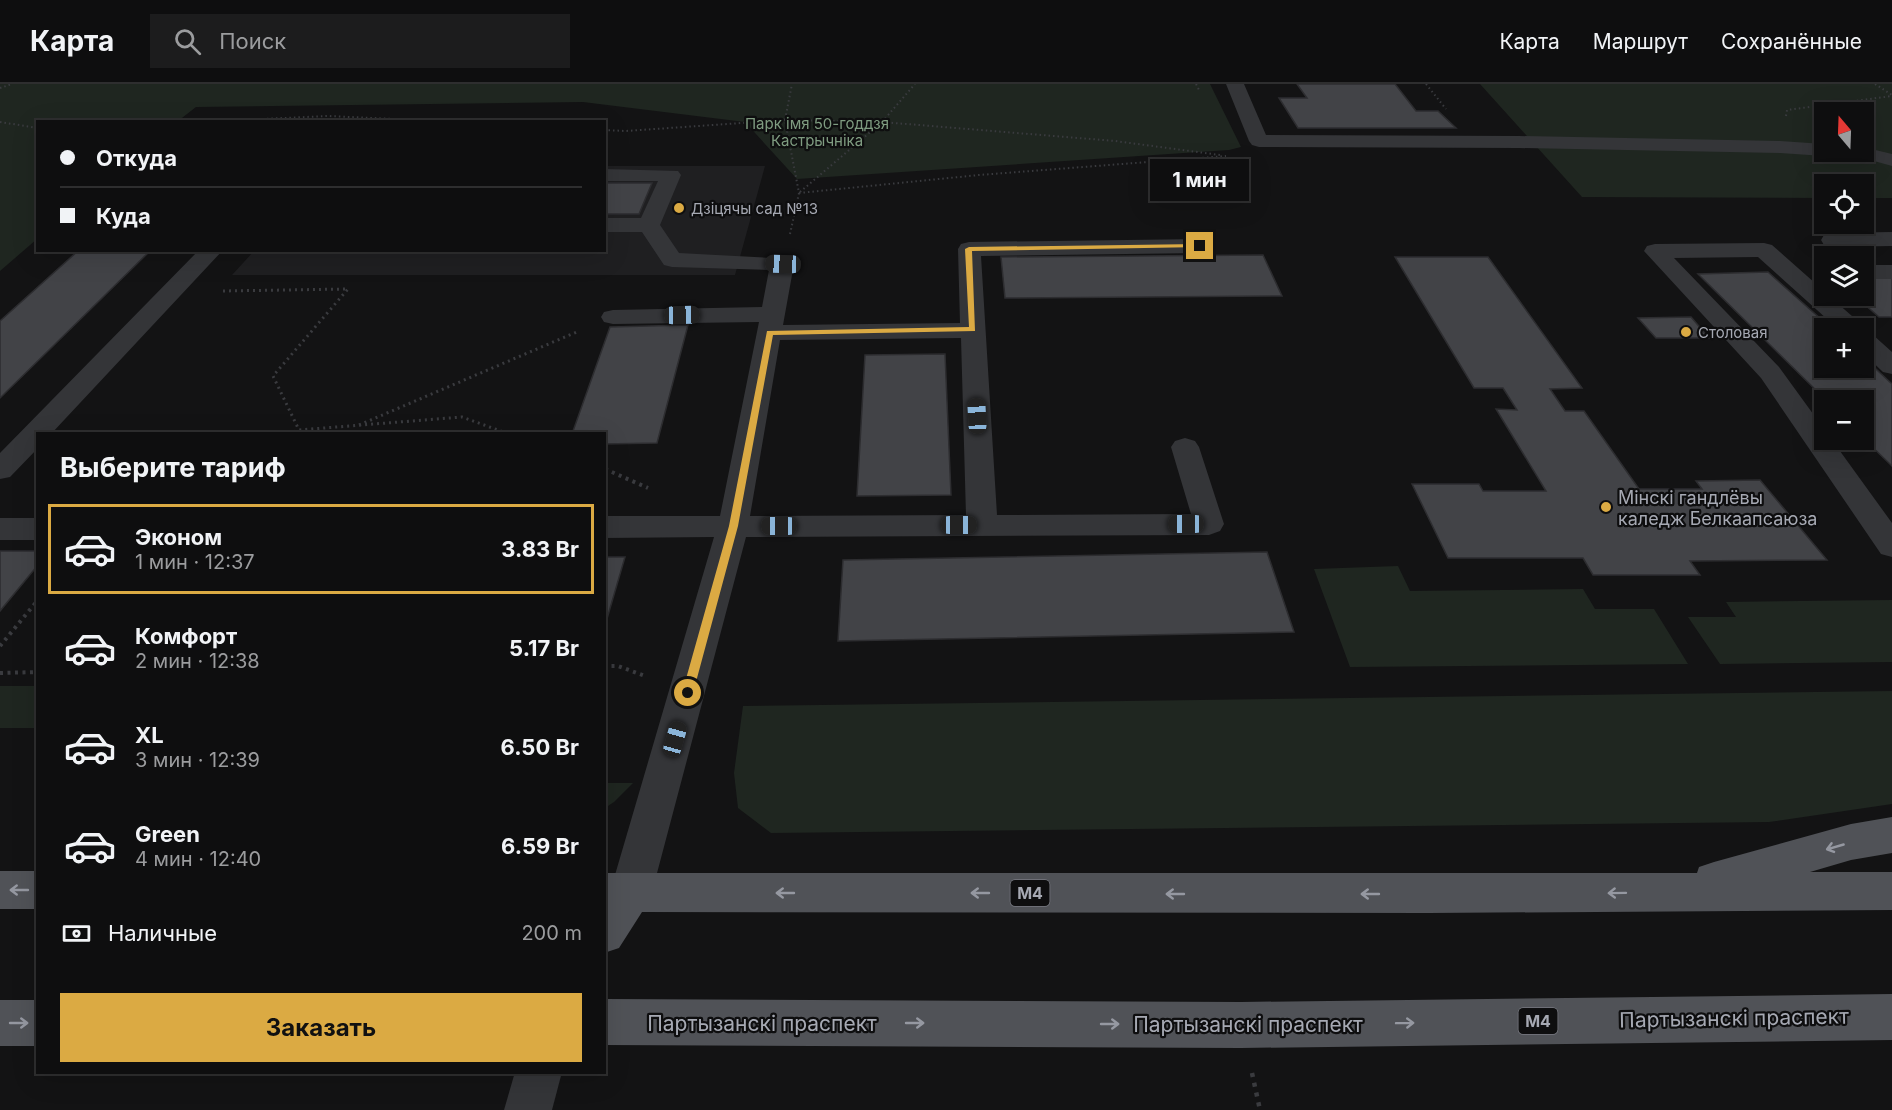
<!DOCTYPE html>
<html lang="ru">
<meta charset="utf-8">
<style>
body{margin:0;font-family:Inter,sans-serif;background:#1c1c1d;color:#f1f3f6;height:100vh;display:flex;flex-direction:column;font-size:22px;white-space:nowrap}
*{box-sizing:border-box;margin:0}
p{font-size:20px;color:#9b9c9e}
.icon{flex:none;width:33px;height:33px;fill:none;stroke:currentColor;stroke-width:2;stroke-linecap:round;stroke-linejoin:round}
.map{position:relative;flex:1;overflow:hidden}
.drawer{position:absolute;left:36px;top:348px;width:570px;height:642px;display:flex;flex-direction:column;background:#0e0e0f;border-radius:0px;box-shadow:0 6px 24px #0002,0 0 0 2px #2e2e2f}
.drawer>*{flex:none}
.banner{position:absolute;left:36px;top:36px;width:570px;height:132px;border-radius:0px;box-shadow:0 6px 24px #0002,0 0 0 2px #2e2e2f;display:grid;align-content:center;height:132px;padding:0 24px;background:#0e0e0f}
.needle{width:39px;rotate:341deg}
.tools{position:absolute;left:1814px;top:18px;display:grid;gap:12px}
.tools a{display:grid;place-items:center;width:60px;height:60px;border-radius:0px;background:#0e0e0f;box-shadow:0 6px 24px #0002,0 0 0 2px #2e2e2f;font-size:30px}
.end{position:absolute;width:27px;height:27px;margin:-14px;border:8px solid #dbaa43;background:#111;box-shadow:0 0 0 3px #111}
.from{border-radius:50%}
.bubble{position:absolute;height:42px;border-radius:0px;background:#0e0e0f;box-shadow:0 6px 24px #0002,0 0 0 2px #2e2e2f;font-size:20px;font-weight:700;line-height:42px;text-align:center}
.car{position:absolute;width:18px;height:36px;margin:-18px -9px;border-radius:8px;box-shadow:0 0 4px 2px #0007;background:linear-gradient(#222 24%,#8ab4d8 0 40%,#222 0 76%,#8ab4d8 0 86%,#222 0)}
.banner b{display:flex;align-items:center;gap:21px;height:57px;font-size:22px}
.banner b+b{border-top:2px solid #2e2e2f}
.banner i{width:15px;height:15px;background:#f1f3f6}
ul{padding:0;list-style:none}
li{display:flex;align-items:center;gap:18px;height:90px;margin:0 12px 9px;padding:0 12px;border:3px solid transparent;border-radius:0px}
li div{flex:1}
li b{display:block;font-size:22px}
li em{font-style:normal;font-weight:700}
li.selected{border-color:#dbaa43}
li>.icon{width:54px;height:54px;stroke-width:1.5}
h2{padding:0 24px;font-size:27px;line-height:72px}
.pay{display:flex;align-items:center;gap:15px;height:66px;padding:0 24px;font-size:22px}
.pay p{margin-inline-start:auto}
.cta{display:flex;gap:12px;margin-top:auto;padding:12px 24px}
.cta a{flex:1;height:69px;border-radius:0px;background:#dbaa43;color:#111;font-size:24px;font-weight:700;line-height:69px;text-align:center}
header{display:flex;align-items:center;gap:36px;box-sizing:border-box;height:84px;padding:0 30px;background:#0e0e0f;border-bottom:2px solid #2e2e2f}
header strong{font-size:28px}
nav{display:flex;gap:33px;margin-inline-start:auto;font-size:21px}
.search{width:420px;height:54px;background:#1c1c1d;display:flex;align-items:center;gap:15px;box-sizing:border-box;padding:0 21px;border-radius:0px;color:#9b9c9e;font-size:22px}
.map>svg:first-child{display:block}
.built{fill:#1f1f21}
.green{fill:#1f2620;fill-rule:evenodd}
.building{fill:#424347;stroke:#2d2d30;stroke-width:1.5}
.lines{fill:none;stroke-linecap:round;stroke-linejoin:round}
.path-far3{stroke:#3a3b3f;stroke-width:2;stroke-dasharray:1.5 3;stroke-linecap:butt}
.path-far2{stroke:#3a3b3f;stroke-width:3;stroke-dasharray:2 4;stroke-linecap:butt}
.path-far1{stroke:#3a3b3f;stroke-width:4;stroke-dasharray:3 4.5;stroke-linecap:butt}
.path{stroke:#3a3b3f;stroke-width:4.5;stroke-dasharray:4 6;stroke-linecap:butt}
.minor{fill:#343538;fill-rule:evenodd}
.major{fill:#505257;fill-rule:evenodd}
.oneway{stroke:#9598a1}
.route{fill:#dbaa43}
.poi-dot{fill:#dbaa43;stroke:#0e0e0f;stroke-width:2}
.labels{text-anchor:middle;dominant-baseline:central;stroke-width:4.5;stroke-linejoin:round;paint-order:stroke}
.far-park-label{font-size:15px;fill:#7f9c81;stroke:#0e0e0f}
.far-poi-label{font-size:15px;fill:#a6a9b3;stroke:#0e0e0f;text-anchor:start}
.shield{fill:#0e0e0f;stroke:#787a82;stroke-width:1.5}
.shield-label{font-size:16px;font-weight:bold;fill:#a6a9b3}
.poi-label{font-size:18px;fill:#a6a9b3;stroke:#0e0e0f;text-anchor:start}
.near-street-label{font-size:21px;fill:#a6a9b3;stroke:#0e0e0f}
</style>
<header>
<strong>Карта</strong>
<div class="search"><svg class="icon" aria-label="search" viewBox="0 0 24 24"><circle cx="10" cy="10" r="6"/><path d="M15 15l6 6"/></svg>Поиск</div>
<nav><a>Карта</a><a>Маршрут</a><a>Сохранённые</a></nav>
</header>
<div class="map">
<svg width="1892" height="1026" viewBox="0 0 1892 1026">
<rect width="100%" height="100%" fill="#131314"/>
<!-- built -->
<polygon class="built" points="605,82 765,82 735,191 232,191 254,167 604,166"/>
<!-- green -->
<g class="green">
<polygon points="0,0 1210,0 1241,63 1229,66 797,95 745,38 583,18 196,23 178,37 38,38 37,155 0,187"/>
<path d="M 1480,0 L 1892,0 L 1892,114 L 1863,114 L 1863,100 L 1824,100 L 1824,114 L 1582,113 ZM 1824,28 L 1863,28 L 1863,68 L 1824,68 Z"/>
<polygon points="1398,482 1410,507 1583,505 1595,525 1654,525 1688,580 1350,583 1314,485"/>
<polygon points="1892,516 1892,578 1720,580 1688,533 1736,533 1726,518"/>
<rect x="0" y="602" width="37" height="42"/>
<polygon points="1892,607 1892,720 1769,738 771,749 738,724 734,689 743,622"/>
<polygon points="605,699 633,699 614,718 605,724"/>
</g>
<!-- building -->
<g class="building">
<polygon points="1297,0 1395,0 1416,27 1438,27 1456,44 1298,44 1279,14 1307,14"/>
<polygon points="604,99 652,99 639,130 604,130"/>
<polygon points="79,166 151,166 0,314 0,237"/>
<polygon points="1263,171 1282,212 1005,214 1001,173"/>
<polygon points="1395,173 1488,173 1582,304 1550,305 1565,327 1584,327 1639,405 1702,405 1696,397 1760,396 1827,476 1690,477 1700,491 1593,491 1583,474 1448,474 1412,400 1479,400 1483,407 1546,407 1496,325 1517,326 1503,304 1474,304"/>
<polygon points="1768,188 1831,244 1824,244 1824,284 1863,284 1863,273 1892,300 1892,382 1863,354 1863,316 1826,316 1698,190"/>
<polygon points="1863,193 1892,194 1892,233 1879,233 1855,212 1863,212"/>
<polygon points="1691,233 1709,254 1656,254 1638,234"/>
<polygon points="688,241 657,359 604,360 604,350 572,350 610,243"/>
<polygon points="945,270 951,411 857,412 865,271"/>
<polygon points="0,467 38,467 38,481 0,527"/>
<polygon points="1267,468 1294,548 838,557 843,476"/>
<polygon points="604,473 625,473 604,545"/>
</g>
<g class="lines">
<!-- path-far3 -->
<g class="path-far3">
<polyline points="1196,0 1200,8"/>
<polyline points="1426,0 1446,25"/>
<polyline points="1875,0 1892,11"/>
<polyline points="0,4 12,0"/>
<polyline points="1786,32 1787,26 1892,12"/>
<polyline points="0,38 38,44"/>
<polyline points="195,38 328,32 461,38"/>
<polyline points="604,46 626,47 785,36 882,38 1115,57 1220,71"/>
<polyline points="800,108 882,38 915,0"/>
<polyline points="799,109 979,91 1226,72"/>
<polyline points="790,150 799,109 785,36 792,0"/>
</g>
<!-- path-far2 -->
<g class="path-far2">
<polyline points="223,207 348,205 273,292 299,346"/>
<polyline points="359,341 579,247"/>
<polyline points="288,350 299,346 462,333 509,350"/>
<polyline points="604,385 608,387"/>
</g>
<!-- path-far1 -->
<g class="path-far1">
<polyline points="605,385 648,404"/>
<polyline points="0,562 38,516"/>
<polyline points="604,582 618,582 645,592"/>
<polyline points="0,589 38,588"/>
</g>
<!-- path -->
<polyline class="path" points="1252,989 1260,1026"/>
<!-- minor -->
<g class="minor">
<polygon points="1226,0 1244,0 1266,51 1519,52 1780,57 1824,60 1824,68 1833,68 1824,72 1780,69 1519,64 1259,63 1252,61 1249,57"/>
<polygon points="1863,63 1892,70 1892,82 1867,75 1838,72 1835,68 1863,68"/>
<path d="M 604,85 L 678,87 L 681,91 L 660,141 L 679,169 L 790,175 L 794,180 L 783,241 L 960,239 L 958,165 L 961,160 L 969,158 L 1200,155 L 1208,157 L 1211,162 L 1208,167 L 1200,169 L 981,172 L 997,431 L 1191,430 L 1171,363 L 1175,357 L 1185,354 L 1195,357 L 1199,363 L 1224,440 L 1220,447 L 1209,451 L 746,453 L 652,808 L 646,822 L 631,827 L 616,822 L 610,808 L 714,453 L 604,454 L 604,432 L 720,432 L 759,238 L 613,240 L 604,238 L 601,233 L 604,228 L 613,226 L 762,223 L 769,186 L 672,183 L 664,181 L 642,148 L 604,148 L 604,134 L 641,134 L 658,97 L 604,97 ZM 961,254 L 966,431 L 750,432 L 780,256 Z"/>
<polygon points="1892,148 1892,162 1832,163 1824,161 1821,156 1824,151 1832,149"/>
<polygon points="1764,159 1772,161 1824,207 1824,212 1829,212 1860,239 1863,244 1863,245 1837,244 1758,173 1674,174 1779,283 1824,345 1824,356 1832,356 1892,439 1892,473 1881,470 1761,294 1644,167 1647,162 1655,160"/>
<polygon points="199,166 223,166 51,350 38,350 38,364 10,393 0,395 0,369"/>
<rect x="1863" y="181" width="29" height="14"/>
<polygon points="1863,247 1872,250 1892,268 1892,290 1883,288 1863,269"/>
<rect x="0" y="434" width="38" height="22"/>
<polygon points="515,988 562,988 552,1026 504,1026"/>
</g>
<!-- major -->
<g class="major">
<polygon points="1892,733 1892,769 1851,776 1810,788 1892,788 1892,826 1428,829 642,828 619,864 604,869 604,789 1697,789 1699,783 1714,778 1851,740"/>
<rect x="0" y="787" width="38" height="38"/>
<polygon points="1892,910 1892,956 1241,964 604,961 604,915 1241,918"/>
<rect x="0" y="916" width="38" height="46"/>
</g>
</g>
<!-- one-way arrows -->
<defs><path id="oneway-shaft" d="M-6 0H5M1.5-3L5.5 0L1.5 3" fill="none" stroke-width="1.6" stroke-linecap="round" stroke-linejoin="round" transform="scale(1.5)"/></defs>
<g class="oneway">
<use href="#oneway-shaft" transform="translate(1835 763) rotate(164)"/>
<use href="#oneway-shaft" transform="translate(19 806) rotate(-180)"/>
<use href="#oneway-shaft" transform="translate(785 809) rotate(-180)"/>
<use href="#oneway-shaft" transform="translate(980 809) rotate(-180)"/>
<use href="#oneway-shaft" transform="translate(1617 809) rotate(179)"/>
<use href="#oneway-shaft" transform="translate(1175 810) rotate(-180)"/>
<use href="#oneway-shaft" transform="translate(1370 810) rotate(-180)"/>
<use href="#oneway-shaft" transform="translate(19 939)"/>
<use href="#oneway-shaft" transform="translate(915 939)"/>
<use href="#oneway-shaft" transform="translate(1405 939) rotate(-1)"/>
<use href="#oneway-shaft" transform="translate(1110 940)"/>
</g>
<!-- route -->
<polygon class="route" points="1200,160 1202,163 972,167 975,247 773,251 738,442 693,609 688,613 684,612 682,609 729,442 767,247 969,243 965,165 969,163"/>
<!-- markers -->
<g class="poi-dot">
<circle cx="679" cy="124" r="6"/>
<circle cx="1686" cy="248" r="6"/>
<circle cx="1606" cy="423" r="6"/>
</g>
<g class="labels">
<!-- far-park labels -->
<g class="far-park-label">
<text x="817" y="39">Парк імя 50-годдзя<tspan x="817" dy="17">Кастрычніка</tspan></text>
</g>
<!-- far-poi labels -->
<g class="far-poi-label">
<text x="691" y="124">Дзіцячы сад №13</text>
<text x="1698" y="248">Столовая</text>
</g>
<!-- shield labels -->
<g class="shield">
<rect x="1010.5" y="796" width="39" height="26" rx="4.5"/>
<rect x="1518.5" y="924" width="39" height="26" rx="4.5"/>
</g>
<g class="shield-label">
<text x="1030" y="809">М4</text>
<text x="1538" y="937">М4</text>
</g>
<!-- poi labels -->
<g class="poi-label">
<text x="1618" y="413">Мінскі гандлёвы<tspan x="1618" dy="21">каледж Белкаапсаюза</tspan></text>
</g>
<!-- near-street labels -->
<g class="near-street-label">
<text transform="translate(1734 934) rotate(-1)">Партызанскі праспект</text>
<text x="762" y="939">Партызанскі праспект</text>
<text x="1248" y="940">Партызанскі праспект</text>
</g>
</g>
</svg>
<div class="tools">
<a><svg class="needle" viewBox="-14 -14 28 28"><path d="M0-13l5 13h-10z" fill="#e53935"/><path d="M0 13l5-13h-10z" fill="#9b9c9e"/></svg></a>
<a><svg class="icon" aria-label="locate" viewBox="0 0 24 24"><circle cx="12" cy="12" r="6"/><path d="M12 2v4M12 18v4M2 12h4M18 12h4"/></svg></a>
<a><svg class="icon" aria-label="layers" viewBox="0 0 24 24"><path d="M12 4l9 5-9 5-9-5zM3 14l9 5 9-5"/></svg></a>
<a>+</a>
<a>−</a>
</div>
<i class="end from" style="left:688px;top:609px"></i>
<i class="end" style="left:1200px;top:162px"></i>
<div class="bubble" style="left:1150px;top:75px;width:99px">1 мин</div>
<i class="car" style="left:783px;top:180px;rotate:272deg"></i>
<i class="car" style="left:682px;top:231px;rotate:89deg"></i>
<i class="car" style="left:977px;top:332px;rotate:357deg"></i>
<i class="car" style="left:1186px;top:440px;rotate:270deg"></i>
<i class="car" style="left:959px;top:441px;rotate:90deg"></i>
<i class="car" style="left:779px;top:442px;rotate:270deg"></i>
<i class="car" style="left:675px;top:655px;rotate:16deg"></i>
<div class="banner">
<b><i class="from"></i>Откуда</b>
<b><i></i>Куда</b>
</div>
<section class="drawer">
<h2>Выберите тариф</h2>
<ul>
<li class="selected"><svg class="icon" aria-label="car" viewBox="0 0 24 24"><path d="M5 17H2v-5l4-1 3-4h7l3 4 3 1v5h-3M9 17h6M6 11h13"/><circle cx="7" cy="17" r="2"/><circle cx="17" cy="17" r="2"/></svg><div><b>Эконом</b><p>1 мин · 12:37</p></div><em>3.83 Br</em></li>
<li><svg class="icon" aria-label="car" viewBox="0 0 24 24"><path d="M5 17H2v-5l4-1 3-4h7l3 4 3 1v5h-3M9 17h6M6 11h13"/><circle cx="7" cy="17" r="2"/><circle cx="17" cy="17" r="2"/></svg><div><b>Комфорт</b><p>2 мин · 12:38</p></div><em>5.17 Br</em></li>
<li><svg class="icon" aria-label="car" viewBox="0 0 24 24"><path d="M5 17H2v-5l4-1 3-4h7l3 4 3 1v5h-3M9 17h6M6 11h13"/><circle cx="7" cy="17" r="2"/><circle cx="17" cy="17" r="2"/></svg><div><b>XL</b><p>3 мин · 12:39</p></div><em>6.50 Br</em></li>
<li><svg class="icon" aria-label="car" viewBox="0 0 24 24"><path d="M5 17H2v-5l4-1 3-4h7l3 4 3 1v5h-3M9 17h6M6 11h13"/><circle cx="7" cy="17" r="2"/><circle cx="17" cy="17" r="2"/></svg><div><b>Green</b><p>4 мин · 12:40</p></div><em>6.59 Br</em></li>
</ul>
<div class="pay"><svg class="icon" aria-label="cash" viewBox="0 0 24 24"><path d="M3 7h18v10H3z"/><circle cx="12" cy="12" r="2"/></svg>Наличные<p>200 m</p></div>
<div class="cta"><a>Заказать</a></div>
</section>
</div>
